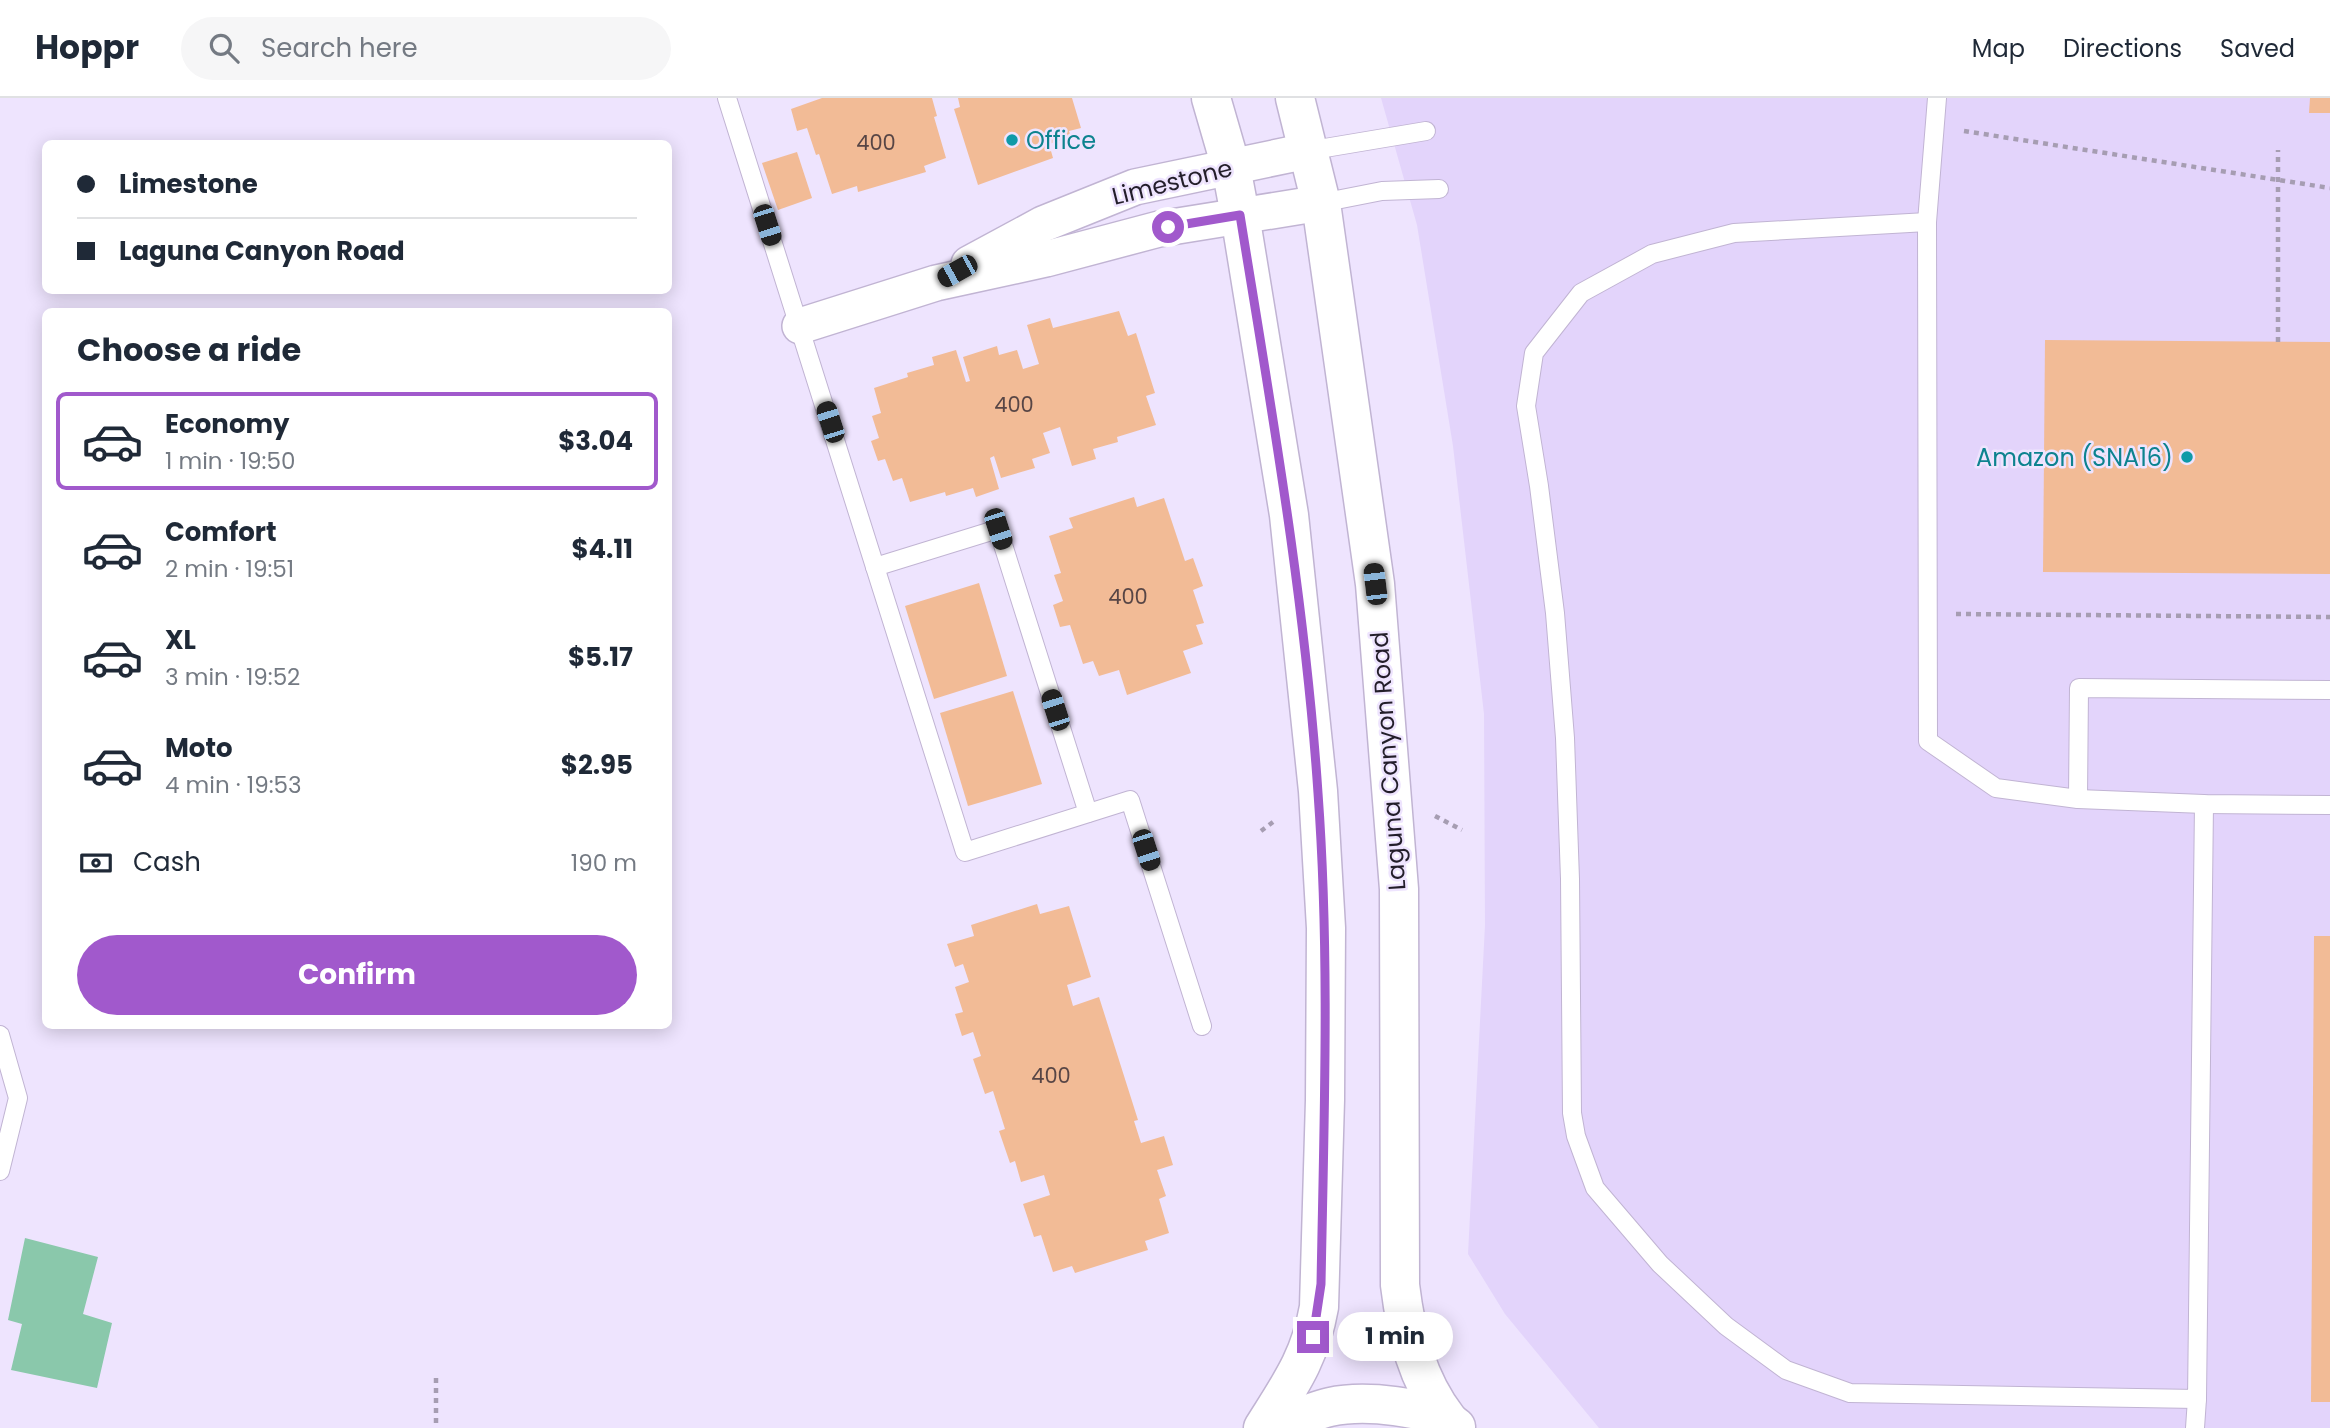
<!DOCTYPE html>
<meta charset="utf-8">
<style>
body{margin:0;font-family:Poppins,sans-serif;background:#f6f6f7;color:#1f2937;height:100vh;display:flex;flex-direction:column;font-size:26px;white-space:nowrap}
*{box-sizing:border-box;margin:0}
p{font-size:23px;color:#747a83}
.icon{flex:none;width:38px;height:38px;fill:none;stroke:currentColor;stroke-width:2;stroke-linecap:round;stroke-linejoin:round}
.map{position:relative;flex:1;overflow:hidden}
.sheet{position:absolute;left:42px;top:210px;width:630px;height:721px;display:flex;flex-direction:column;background:#fff;border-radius:10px;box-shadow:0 4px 18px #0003}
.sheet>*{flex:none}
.hud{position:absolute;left:42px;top:42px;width:630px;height:154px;border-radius:10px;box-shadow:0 4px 18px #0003;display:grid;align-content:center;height:154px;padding:0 35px;background:#fff}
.end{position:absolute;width:32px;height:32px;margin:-16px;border:9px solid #a159cc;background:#fff;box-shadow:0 0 0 4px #fff}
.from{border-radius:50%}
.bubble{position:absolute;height:49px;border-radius:24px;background:#fff;box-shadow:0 4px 18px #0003;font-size:23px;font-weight:700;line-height:49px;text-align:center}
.car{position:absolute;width:21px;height:42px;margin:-21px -10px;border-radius:9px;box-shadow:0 0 5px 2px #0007;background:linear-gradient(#222 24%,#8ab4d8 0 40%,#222 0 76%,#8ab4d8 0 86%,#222 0)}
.hud b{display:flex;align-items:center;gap:24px;height:66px;font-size:26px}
.hud b+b{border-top:2px solid #e0e1e3}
.hud i{width:18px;height:18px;background:#1f2937}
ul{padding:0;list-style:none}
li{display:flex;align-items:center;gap:21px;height:98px;margin:0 14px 10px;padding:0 21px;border:4px solid transparent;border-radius:10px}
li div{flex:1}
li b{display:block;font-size:26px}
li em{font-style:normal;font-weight:700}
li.selected{border-color:#a159cc}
li>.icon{width:63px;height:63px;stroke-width:1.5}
h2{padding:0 35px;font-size:32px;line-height:84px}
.pay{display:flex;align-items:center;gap:18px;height:77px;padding:0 35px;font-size:26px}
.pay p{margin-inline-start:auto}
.cta{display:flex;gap:14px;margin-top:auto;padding:14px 35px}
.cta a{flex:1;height:80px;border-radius:42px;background:#a159cc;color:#fff;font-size:28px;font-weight:700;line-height:80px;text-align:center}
header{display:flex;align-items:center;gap:42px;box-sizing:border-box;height:98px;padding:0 35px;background:#fff;border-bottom:2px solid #e0e1e3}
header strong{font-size:33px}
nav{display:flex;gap:38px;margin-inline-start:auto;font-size:24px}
.search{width:490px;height:63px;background:#f6f6f7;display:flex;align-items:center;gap:18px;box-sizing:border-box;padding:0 24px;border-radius:38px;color:#747a83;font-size:26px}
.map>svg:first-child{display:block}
.built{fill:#e3d4fb}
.green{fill:#8ac8ab}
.building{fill:#f2bb96}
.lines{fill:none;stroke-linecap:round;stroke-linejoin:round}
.lane-casing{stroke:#c1b4d3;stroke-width:20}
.street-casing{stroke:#c1b4d3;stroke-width:38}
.secondary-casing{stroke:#c1b4d3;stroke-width:41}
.path{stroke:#a69db2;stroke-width:4.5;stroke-dasharray:5 5;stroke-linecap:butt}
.lane{stroke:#fff;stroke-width:18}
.street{stroke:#fff;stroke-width:35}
.secondary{stroke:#fff;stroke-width:38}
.route{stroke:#a159cc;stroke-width:9}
.culture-dot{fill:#0f9aa8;stroke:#eee4fe;stroke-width:2.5}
.labels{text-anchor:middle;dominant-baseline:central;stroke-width:5;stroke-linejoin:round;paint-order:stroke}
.number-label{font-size:21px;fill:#574545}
.culture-label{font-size:24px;fill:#0d838f;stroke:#eee4fe;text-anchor:start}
.street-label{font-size:24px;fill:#231e2a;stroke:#eee4fe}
</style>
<header>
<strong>Hoppr</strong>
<div class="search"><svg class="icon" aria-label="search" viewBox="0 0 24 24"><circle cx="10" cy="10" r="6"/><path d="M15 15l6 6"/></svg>Search here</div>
<nav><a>Map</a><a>Directions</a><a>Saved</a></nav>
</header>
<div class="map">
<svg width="2330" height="1330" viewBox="0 0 2330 1330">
<rect width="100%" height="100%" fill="#eee4fe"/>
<!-- built -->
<polygon class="built" points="1381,0 2330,0 2330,1330 1599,1330 1505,1216 1468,1156 1485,827 1484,616 1453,348 1417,127"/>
<!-- green -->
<polygon class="green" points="25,1140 98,1159 83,1216 112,1225 97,1290 11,1272 22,1226 8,1222"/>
<!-- building -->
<g class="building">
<polygon points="822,0 932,0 937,18 934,19 946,60 924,68 926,74 858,94 857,88 832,96 819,56 816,57 807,30 797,33 791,11"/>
<polygon points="958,0 1072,0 1081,30 1069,33 1071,39 1049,46 1053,60 978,87 954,11 960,9"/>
<polygon points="2310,0 2330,0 2330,15 2309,15"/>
<polygon points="797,54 812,100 778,112 762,65"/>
<polygon points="1119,213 1128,238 1136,235 1155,295 1146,298 1156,327 1117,339 1118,344 1093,351 1096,361 1072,368 1060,329 1043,335 1050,355 1032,361 1035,370 1001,380 994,358 990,360 999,391 976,399 973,390 946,398 945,394 910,404 902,380 893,383 885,361 878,363 871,343 879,340 872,318 881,315 874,290 908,279 907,275 934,267 932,259 956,252 966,284 970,283 963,259 997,248 999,257 1017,252 1023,271 1039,266 1027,227 1050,220 1053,230"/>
<polygon points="2045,242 2330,244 2330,476 2043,474"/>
<polygon points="1134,399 1137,409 1164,400 1185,463 1193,460 1203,488 1193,492 1204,525 1196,527 1203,546 1183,553 1191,575 1127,597 1119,572 1099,578 1093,563 1083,566 1070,527 1060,529 1053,507 1063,503 1054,477 1061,475 1049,438 1073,430 1069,420"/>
<polygon points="979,485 1007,578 934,601 905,508"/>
<polygon points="1013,593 1042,686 968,708 940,615"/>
<polygon points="1037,806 1040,816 1069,808 1091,879 1067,887 1073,908 1099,899 1138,1022 1134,1023 1141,1045 1164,1038 1173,1067 1157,1072 1166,1098 1159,1101 1169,1135 1145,1143 1148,1152 1075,1175 1072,1168 1053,1174 1041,1137 1034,1139 1023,1106 1050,1097 1044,1077 1021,1084 1015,1063 1010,1065 999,1033 1005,1031 993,993 985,996 973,961 981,958 973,934 962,938 955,916 963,914 955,889 969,884 963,866 955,869 947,846 974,838 971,827"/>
<polygon points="2314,838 2330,838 2330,1304 2311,1304"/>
</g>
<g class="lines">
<!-- lane casing -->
<g class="lane-casing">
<g id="lane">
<polyline points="727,0 965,754 1130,702 1202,928"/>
<polyline points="1937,0 1927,124 1928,643 1996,690 2078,701 2204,706 2330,707"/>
<polyline points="1307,53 1426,33"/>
<polyline points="1321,105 1382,93 1439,91"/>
<polyline points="1927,124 1734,135 1652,156 1581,195 1534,255 1526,308 1539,388 1555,515 1565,640 1570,781 1572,1015 1576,1038 1595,1090 1660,1166 1726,1228 1786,1272 1850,1295 2197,1301 2204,706"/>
<polyline points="875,469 998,431 1088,715"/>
<polyline points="2078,701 2079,590 2330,592"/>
<polyline points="0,937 18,1000 0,1073"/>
<polyline points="2195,1330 2197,1301"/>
</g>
</g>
<!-- street casing -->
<g class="street-casing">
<g id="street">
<polyline points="969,166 1043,126 1135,89 1307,53"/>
<polyline points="800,228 936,185 1046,161 1159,131 1321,105"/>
</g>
</g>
<!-- secondary casing -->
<g class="secondary-casing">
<g id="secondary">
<path d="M 1211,0 L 1231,69 L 1240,117 L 1289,417 L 1318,693 L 1326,830 L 1325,1002 L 1319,1209 C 1310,1260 1290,1287 1263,1330"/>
<path d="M 1295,0 L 1321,105 L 1375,486 L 1399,791 L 1400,1187 C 1406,1236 1417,1282 1448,1322"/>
<path d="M 1274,1330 C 1292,1323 1311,1313 1330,1309 C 1362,1302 1430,1307 1456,1329"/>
</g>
</g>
<!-- path -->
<g class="path">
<polyline points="1964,33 2330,90"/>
<polyline points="2278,244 2278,52"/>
<polyline points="1956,516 2330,519"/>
<polyline points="1435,718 1462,732"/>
<polyline points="1261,733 1277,721"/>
<polyline points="436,1280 436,1330"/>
</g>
<!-- lane -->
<use href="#lane" class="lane"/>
<!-- street -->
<use href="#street" class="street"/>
<!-- secondary -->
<use href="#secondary" class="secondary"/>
</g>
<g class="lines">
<!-- route -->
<path class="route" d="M 1168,129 L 1240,117 C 1271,309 1305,501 1318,695 C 1330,859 1324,1022 1321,1186 L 1313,1239"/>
</g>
<!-- markers -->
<g class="culture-dot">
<circle cx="1012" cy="42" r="7"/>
<circle cx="2187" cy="359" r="7"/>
</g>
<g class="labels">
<!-- number labels -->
<g class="number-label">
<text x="876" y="44">400</text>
<text x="1014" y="306">400</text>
<text x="1128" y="498">400</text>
<text x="1051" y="977">400</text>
</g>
<!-- culture labels -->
<g class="culture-label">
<text x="1026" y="42">Office</text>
<text x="2173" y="359" text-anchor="end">Amazon (SNA16)</text>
</g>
<!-- street labels -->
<g class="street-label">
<text transform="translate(1172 84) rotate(-14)">Limestone</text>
<text transform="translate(1388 663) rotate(-94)">Laguna Canyon Road</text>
</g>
</g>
</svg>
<i class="end from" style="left:1168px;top:129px"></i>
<i class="end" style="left:1313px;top:1239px"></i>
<div class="bubble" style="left:1337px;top:1214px;width:116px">1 min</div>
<i class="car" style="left:767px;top:127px;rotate:162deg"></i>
<i class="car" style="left:957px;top:173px;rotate:241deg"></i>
<i class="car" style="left:830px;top:324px;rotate:342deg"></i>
<i class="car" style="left:998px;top:431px;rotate:162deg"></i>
<i class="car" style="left:1375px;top:486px;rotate:353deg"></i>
<i class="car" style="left:1055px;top:612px;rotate:342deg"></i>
<i class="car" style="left:1146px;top:752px;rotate:162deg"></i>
<div class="hud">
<b><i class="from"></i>Limestone</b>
<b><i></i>Laguna Canyon Road</b>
</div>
<section class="sheet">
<h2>Choose a ride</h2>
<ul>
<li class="selected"><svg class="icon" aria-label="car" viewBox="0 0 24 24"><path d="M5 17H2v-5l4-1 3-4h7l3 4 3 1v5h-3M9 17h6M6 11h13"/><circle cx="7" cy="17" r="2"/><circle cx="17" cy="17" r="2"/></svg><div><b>Economy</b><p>1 min · 19:50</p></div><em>$3.04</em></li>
<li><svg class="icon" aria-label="car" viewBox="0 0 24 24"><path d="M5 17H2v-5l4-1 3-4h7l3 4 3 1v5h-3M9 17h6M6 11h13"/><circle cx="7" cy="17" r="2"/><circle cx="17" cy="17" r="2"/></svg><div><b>Comfort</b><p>2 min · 19:51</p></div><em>$4.11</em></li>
<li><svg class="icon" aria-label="car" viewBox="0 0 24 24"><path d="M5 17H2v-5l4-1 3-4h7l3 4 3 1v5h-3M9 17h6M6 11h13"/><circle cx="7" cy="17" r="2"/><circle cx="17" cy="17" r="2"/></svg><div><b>XL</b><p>3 min · 19:52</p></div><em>$5.17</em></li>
<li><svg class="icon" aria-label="car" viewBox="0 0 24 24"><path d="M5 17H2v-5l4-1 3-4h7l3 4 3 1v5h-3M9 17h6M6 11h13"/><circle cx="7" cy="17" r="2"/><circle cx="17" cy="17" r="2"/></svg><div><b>Moto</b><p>4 min · 19:53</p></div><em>$2.95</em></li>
</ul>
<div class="pay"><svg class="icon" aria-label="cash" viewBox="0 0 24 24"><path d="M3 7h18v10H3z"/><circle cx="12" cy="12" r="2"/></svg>Cash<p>190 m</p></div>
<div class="cta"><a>Confirm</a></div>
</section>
</div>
